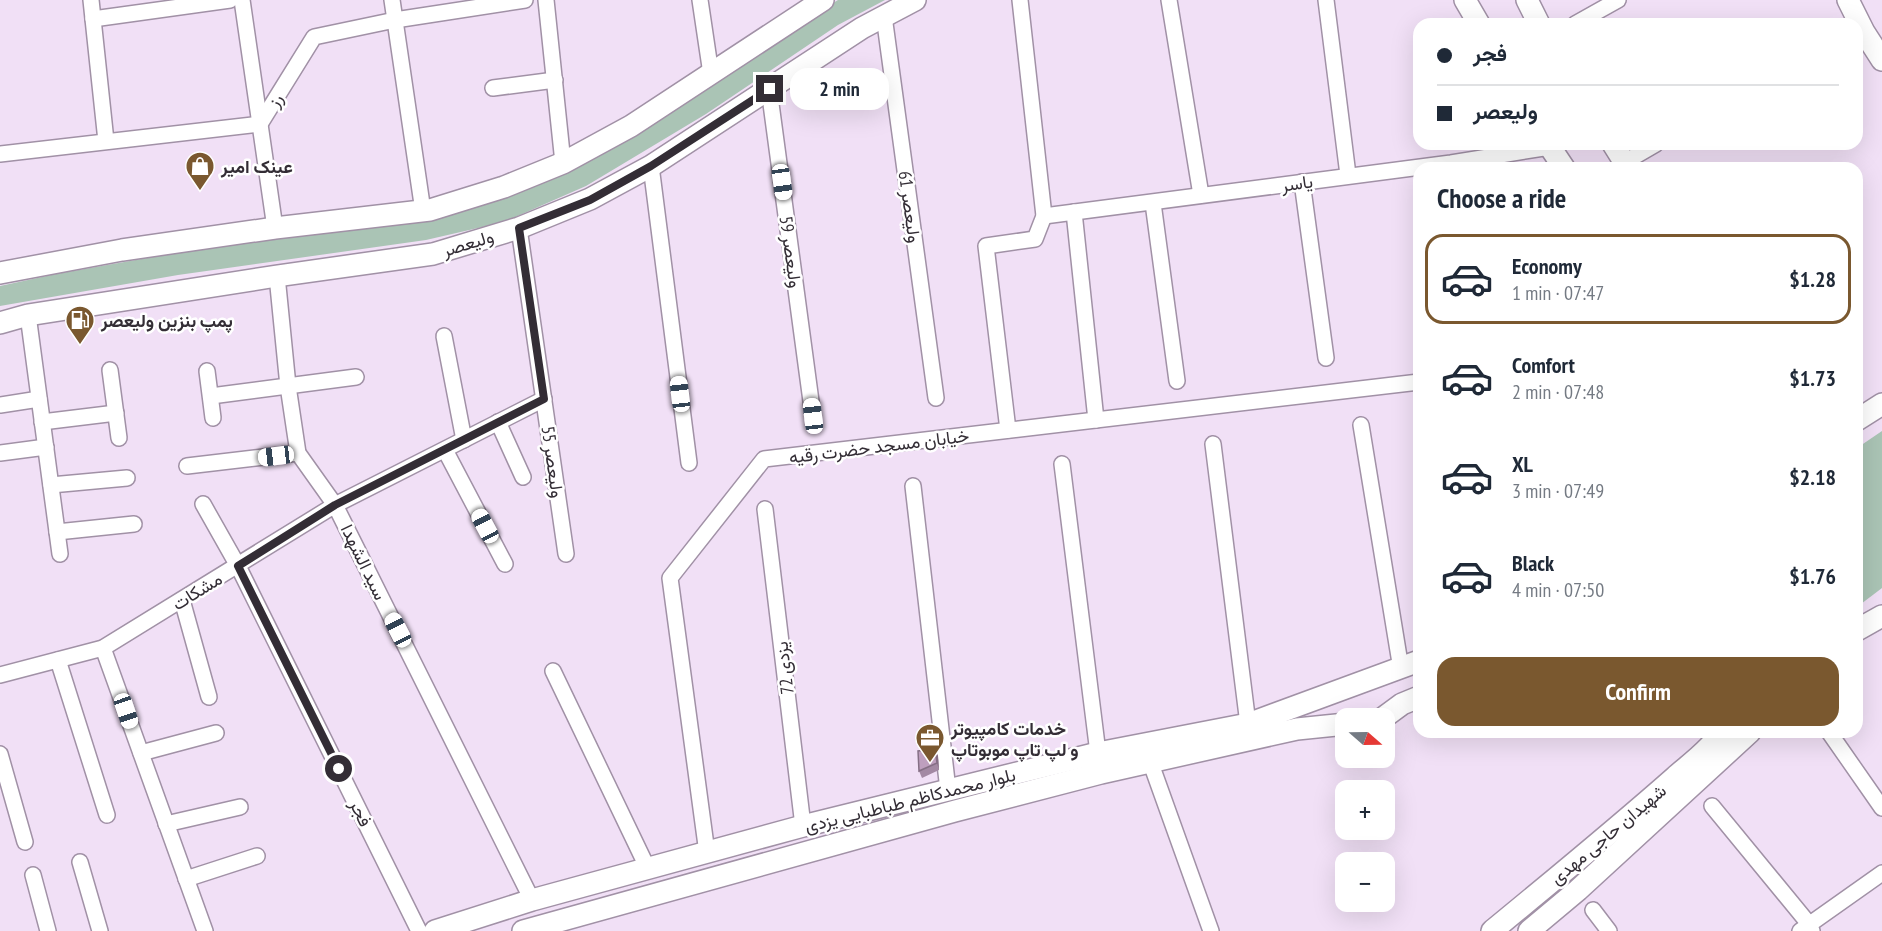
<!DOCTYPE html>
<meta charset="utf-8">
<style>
body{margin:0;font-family:"PT Sans Narrow",Vazirmatn,sans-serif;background:#f2f2f3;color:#1f2937;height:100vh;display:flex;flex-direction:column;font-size:22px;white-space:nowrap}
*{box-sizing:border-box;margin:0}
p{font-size:20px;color:#747a83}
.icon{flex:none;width:33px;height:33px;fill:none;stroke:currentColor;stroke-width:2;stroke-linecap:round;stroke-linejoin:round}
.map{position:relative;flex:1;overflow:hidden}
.panel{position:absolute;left:1413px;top:162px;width:450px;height:576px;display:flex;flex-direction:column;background:#fff;border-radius:18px;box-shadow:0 6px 24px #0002}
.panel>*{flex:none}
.top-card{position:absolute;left:1413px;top:18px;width:450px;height:132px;border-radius:18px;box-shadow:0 6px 24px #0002;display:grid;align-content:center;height:132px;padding:0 24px;background:#fff}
.needle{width:39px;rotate:110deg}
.controls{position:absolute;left:1335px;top:708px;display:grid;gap:12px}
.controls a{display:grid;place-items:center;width:60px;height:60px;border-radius:12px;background:#fff;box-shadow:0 6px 24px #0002;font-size:30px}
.end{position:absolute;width:27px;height:27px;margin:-14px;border:8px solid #332d35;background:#fff;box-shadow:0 0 0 3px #fff}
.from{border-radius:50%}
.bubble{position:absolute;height:42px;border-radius:18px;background:#fff;box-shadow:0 6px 24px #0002;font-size:20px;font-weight:700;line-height:42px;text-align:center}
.car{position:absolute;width:18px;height:36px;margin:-18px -9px;border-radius:8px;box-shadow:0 0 4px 2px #0007;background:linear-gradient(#fff 24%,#345 0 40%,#fff 0 76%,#345 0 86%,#fff 0)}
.top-card b{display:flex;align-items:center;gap:21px;height:57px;font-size:22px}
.top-card b+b{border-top:2px solid #e0e1e3}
.top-card i{width:15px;height:15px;background:#1f2937}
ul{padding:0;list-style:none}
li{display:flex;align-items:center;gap:18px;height:90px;margin:0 12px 9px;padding:0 12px;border:3px solid transparent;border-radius:18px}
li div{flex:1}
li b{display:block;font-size:22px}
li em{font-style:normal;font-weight:700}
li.active{border-color:#7a582f}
li>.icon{width:54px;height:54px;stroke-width:1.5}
h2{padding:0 24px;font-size:27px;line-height:72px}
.button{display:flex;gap:12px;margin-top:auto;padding:12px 24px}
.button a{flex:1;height:69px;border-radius:18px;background:#7a582f;color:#fff;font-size:24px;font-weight:700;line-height:69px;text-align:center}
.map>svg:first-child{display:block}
.green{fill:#aac4b5}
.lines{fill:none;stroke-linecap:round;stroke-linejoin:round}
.street-casing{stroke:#a191a6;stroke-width:18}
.secondary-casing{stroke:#a191a6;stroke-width:24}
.street{stroke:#fff;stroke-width:15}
.secondary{stroke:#fff;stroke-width:21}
.wall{fill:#a389a3}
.shaded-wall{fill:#856f85}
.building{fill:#be9fbe;stroke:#856f85;stroke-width:1.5}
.route{stroke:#332d35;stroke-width:8}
.labels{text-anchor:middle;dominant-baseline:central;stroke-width:5;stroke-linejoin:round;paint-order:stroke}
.street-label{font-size:18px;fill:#332d35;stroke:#fff}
.poi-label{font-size:18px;font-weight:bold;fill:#332d35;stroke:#fff;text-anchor:start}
</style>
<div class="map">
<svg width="1882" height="931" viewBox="0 0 1882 931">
<rect width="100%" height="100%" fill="#f1e0f6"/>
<!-- green -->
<g class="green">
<polygon points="838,0 885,0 838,25 706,114 586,186 504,222 426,240 178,275 0,306 0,286 56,274 215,246 395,224 468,209 544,180"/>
<polygon points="1882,431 1882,588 1857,607 1857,448"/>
</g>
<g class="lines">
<!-- street casing -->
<g class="street-casing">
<g id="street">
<polyline points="91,0 106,141"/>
<polyline points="242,0 275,228"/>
<polyline points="392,0 423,211"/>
<polyline points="546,0 563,163"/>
<polyline points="700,0 711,74"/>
<polyline points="1169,0 1201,195"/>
<polyline points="1326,0 1348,175"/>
<polyline points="884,16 936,398"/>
<polyline points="93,19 230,0"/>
<polyline points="1575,24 1618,0"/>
<polyline points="493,88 555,80"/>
<polyline points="769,89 813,416"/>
<polyline points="0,154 260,124 314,37 395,20 525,0"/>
<polyline points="1625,162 1656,144"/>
<polyline points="651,166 689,463"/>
<polyline points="1302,182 1326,358"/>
<polyline points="1153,203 1177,381"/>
<polyline points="1074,212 1096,420"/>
<polyline points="1044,216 1451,163 1550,147"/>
<polyline points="519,228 566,554"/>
<polyline points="277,276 288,386 298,453 335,505 532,900"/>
<polyline points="28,315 60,554"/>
<polyline points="444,336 464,440"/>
<polyline points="110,370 119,438"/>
<polyline points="207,371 213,418"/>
<polyline points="211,396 356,377"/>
<polyline points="0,405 39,399"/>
<polyline points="42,422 116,413"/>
<polyline points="498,422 523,477"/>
<polyline points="1361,425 1401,669"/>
<polyline points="1008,430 986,246 1035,239 1044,216 1020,0"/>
<polyline points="1213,444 1248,724"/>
<polyline points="445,450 505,564"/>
<polyline points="0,453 46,447"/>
<polyline points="1062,464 1098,753"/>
<polyline points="187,466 298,453"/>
<polyline points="51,485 127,478"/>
<polyline points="913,486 948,790"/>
<polyline points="203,504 238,566 419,931"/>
<polyline points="765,509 803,826"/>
<polyline points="57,532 134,524"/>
<polyline points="182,600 209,697"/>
<polyline points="103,648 205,931"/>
<polyline points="58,660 107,815"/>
<polyline points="553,671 648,869"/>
<polyline points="0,675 103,648 335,505 544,399"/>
<polyline points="1829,732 1882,808"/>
<polyline points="141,753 216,733"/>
<polyline points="0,754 25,842"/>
<polyline points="1150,761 1211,931"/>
<polyline points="1712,806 1809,924 1812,931"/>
<polyline points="166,824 240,807"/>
<polyline points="707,853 670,578 764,459 1419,382"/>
<polyline points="80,862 100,931"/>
<polyline points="33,875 48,931"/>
<polyline points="186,879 257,856"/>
<polyline points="1593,910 1609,931"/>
<polyline points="1800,931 1882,873"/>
</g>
</g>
<!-- secondary casing -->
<g class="secondary-casing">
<g id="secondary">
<polyline points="1465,0 1479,24"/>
<polyline points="1527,0 1539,24"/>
<polyline points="1848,0 1864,32 1882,60"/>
<polyline points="1548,144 1564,168"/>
<polyline points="1613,144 1628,168"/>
<polyline points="0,273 122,250 275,228 430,210 504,187 563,163 631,126 823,0"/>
<polyline points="0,323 28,315 277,276 433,254 519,228 590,199 651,166 862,28 915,0"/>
<polyline points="1857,420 1882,404"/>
<polyline points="1857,630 1882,616"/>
<polyline points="1383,718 1402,704 1419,697"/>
<polyline points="435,931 532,900 803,826 1098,753 1248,724 1419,661"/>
<polyline points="523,931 955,811 1101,773 1297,729 1346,724"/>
<path d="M 1492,931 C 1554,880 1615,830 1675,777 C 1687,766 1714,747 1720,732"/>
<polyline points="1529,931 1578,890 1750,732"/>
</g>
</g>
<!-- street -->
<use href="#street" class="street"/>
<!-- secondary -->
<use href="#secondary" class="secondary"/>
</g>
<!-- wall -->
<polygon class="wall" points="935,749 938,756 939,770 922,778 919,771"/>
<!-- shaded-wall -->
<polygon class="shaded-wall" points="935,749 938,756 939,770 937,763"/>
<!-- building -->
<polygon class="building" points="935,749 937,763 919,771 918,751"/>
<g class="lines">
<!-- route -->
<polyline class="route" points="339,769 238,566 335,505 544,399 519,228 590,200 651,166 770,89"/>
</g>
<!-- icons -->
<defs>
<g id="shop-pin" transform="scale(1.5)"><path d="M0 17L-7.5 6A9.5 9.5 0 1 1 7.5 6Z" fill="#7a582f" stroke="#fff"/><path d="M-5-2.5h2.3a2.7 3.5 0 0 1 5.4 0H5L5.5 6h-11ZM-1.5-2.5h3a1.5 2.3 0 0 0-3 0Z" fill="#fff"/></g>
<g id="fuel-pin" transform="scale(1.5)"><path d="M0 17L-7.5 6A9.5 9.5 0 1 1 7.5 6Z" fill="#7a582f" stroke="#fff"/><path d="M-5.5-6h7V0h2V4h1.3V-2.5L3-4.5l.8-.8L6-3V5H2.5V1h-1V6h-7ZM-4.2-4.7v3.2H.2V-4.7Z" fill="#fff"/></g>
<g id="office-pin" transform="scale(1.5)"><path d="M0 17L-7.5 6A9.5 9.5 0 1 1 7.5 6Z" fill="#7a582f" stroke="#fff"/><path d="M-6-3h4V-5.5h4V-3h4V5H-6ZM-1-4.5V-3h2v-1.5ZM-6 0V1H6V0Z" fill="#fff"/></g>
</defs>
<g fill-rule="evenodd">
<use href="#shop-pin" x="200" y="166"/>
<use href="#fuel-pin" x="80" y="320"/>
<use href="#office-pin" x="930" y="738"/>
</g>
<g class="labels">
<!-- street labels -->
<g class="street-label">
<text transform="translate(275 100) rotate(-58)">رز</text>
<text transform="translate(1297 183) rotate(-8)">یاسر</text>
<text transform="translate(910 207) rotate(82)">ولیعصر 61</text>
<text transform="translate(468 243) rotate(-17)">ولیعصر</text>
<text transform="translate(791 252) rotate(82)">ولیعصر 59</text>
<text transform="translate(879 446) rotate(-7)">خیابان مسجد حضرت رقیه</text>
<text transform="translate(553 462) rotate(82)">ولیعصر 55</text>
<text transform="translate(364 562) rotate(64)">سید الشهدا</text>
<text transform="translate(197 591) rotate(-32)">مشکات</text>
<text transform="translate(784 668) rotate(-97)">یزدی 72</text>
<text transform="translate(910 800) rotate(-14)">بلوار محمدکاظم طباطبایی یزدی</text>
<text transform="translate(361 813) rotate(64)">فجر</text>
<text transform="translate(1608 834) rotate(-40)">شهیدان حاجی مهدی</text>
</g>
<!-- poi labels -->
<g class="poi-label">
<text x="221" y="166">عینک امیر</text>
<text x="101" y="320">پمپ بنزین ولیعصر</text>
<text x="951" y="728">خدمات کامپیوتر<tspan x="951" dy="21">و لپ تاپ موبوتاپ</tspan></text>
</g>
</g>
</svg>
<div class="controls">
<a><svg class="needle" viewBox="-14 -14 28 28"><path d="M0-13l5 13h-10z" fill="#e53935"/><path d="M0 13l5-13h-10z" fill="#747a83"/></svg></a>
<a>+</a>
<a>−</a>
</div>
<i class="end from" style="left:339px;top:769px"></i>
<i class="end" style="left:770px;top:89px"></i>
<div class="bubble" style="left:790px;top:68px;width:99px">2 min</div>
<i class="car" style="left:782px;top:182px;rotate:172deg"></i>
<i class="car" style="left:680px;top:394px;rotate:353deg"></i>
<i class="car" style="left:813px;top:416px;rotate:353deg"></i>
<i class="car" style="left:276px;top:456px;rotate:263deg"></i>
<i class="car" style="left:485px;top:526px;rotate:332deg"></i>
<i class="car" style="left:398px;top:630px;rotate:333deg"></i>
<i class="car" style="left:126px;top:711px;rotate:161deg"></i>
<div class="top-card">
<b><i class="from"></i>فجر</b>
<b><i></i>ولیعصر</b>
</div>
<section class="panel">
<h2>Choose a ride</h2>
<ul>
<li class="active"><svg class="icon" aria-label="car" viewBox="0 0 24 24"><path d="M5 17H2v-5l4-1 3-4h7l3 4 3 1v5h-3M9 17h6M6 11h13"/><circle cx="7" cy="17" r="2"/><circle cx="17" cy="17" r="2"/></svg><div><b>Economy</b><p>1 min · 07:47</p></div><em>$1.28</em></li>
<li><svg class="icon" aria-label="car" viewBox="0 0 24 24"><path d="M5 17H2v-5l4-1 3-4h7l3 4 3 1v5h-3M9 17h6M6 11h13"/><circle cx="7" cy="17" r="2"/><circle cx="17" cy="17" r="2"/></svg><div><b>Comfort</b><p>2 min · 07:48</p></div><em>$1.73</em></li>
<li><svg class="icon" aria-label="car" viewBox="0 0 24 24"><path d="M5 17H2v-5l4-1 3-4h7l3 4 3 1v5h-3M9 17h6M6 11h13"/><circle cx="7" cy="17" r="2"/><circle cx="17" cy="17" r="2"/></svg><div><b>XL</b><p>3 min · 07:49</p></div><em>$2.18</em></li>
<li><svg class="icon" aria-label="car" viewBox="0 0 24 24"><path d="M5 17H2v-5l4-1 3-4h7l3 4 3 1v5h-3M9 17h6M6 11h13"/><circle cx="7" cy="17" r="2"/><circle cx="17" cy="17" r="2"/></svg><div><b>Black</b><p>4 min · 07:50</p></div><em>$1.76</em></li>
</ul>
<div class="button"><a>Confirm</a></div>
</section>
</div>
